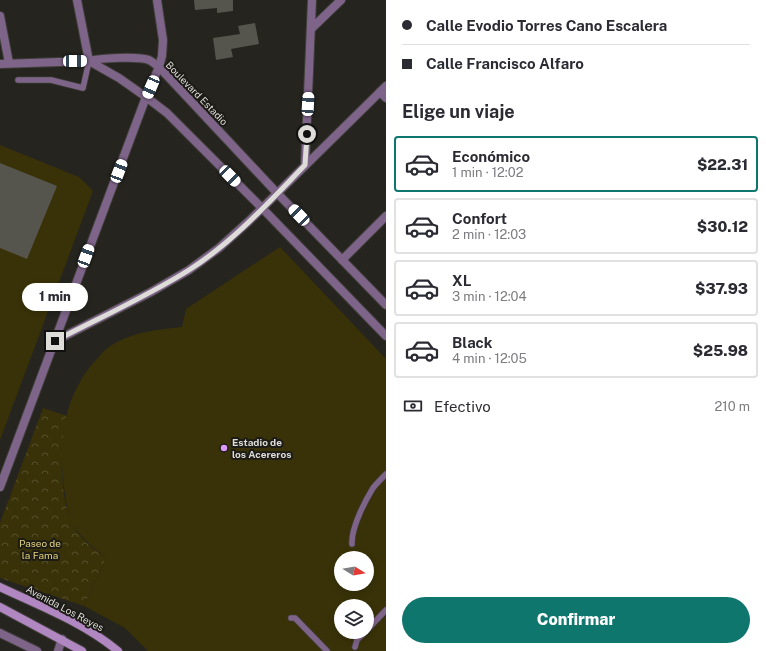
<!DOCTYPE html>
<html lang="es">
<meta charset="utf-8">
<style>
body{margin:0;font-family:"Public Sans",sans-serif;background:#f2f2f3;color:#2b2b33;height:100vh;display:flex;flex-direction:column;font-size:15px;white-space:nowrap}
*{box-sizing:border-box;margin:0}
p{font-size:13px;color:#7c7c81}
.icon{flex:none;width:22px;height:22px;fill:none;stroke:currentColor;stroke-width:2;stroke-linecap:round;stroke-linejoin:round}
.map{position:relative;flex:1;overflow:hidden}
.side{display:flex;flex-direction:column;background:#fff;width:380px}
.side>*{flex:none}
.guide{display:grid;align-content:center;height:88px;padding:0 16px;background:#fff}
.needle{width:26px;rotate:101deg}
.buttons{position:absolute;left:334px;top:551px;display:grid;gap:8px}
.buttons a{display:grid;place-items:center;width:40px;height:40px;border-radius:50%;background:#fff;box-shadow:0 2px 6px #0003;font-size:20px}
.end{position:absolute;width:18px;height:18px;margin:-9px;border:5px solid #dddcd8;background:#111;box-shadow:0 0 0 2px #111}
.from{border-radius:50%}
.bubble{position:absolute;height:28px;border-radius:14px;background:#fff;box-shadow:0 2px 6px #0003;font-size:13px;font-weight:800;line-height:28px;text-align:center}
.car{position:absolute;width:12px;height:24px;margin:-12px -6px;border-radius:5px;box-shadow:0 0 3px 1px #0007;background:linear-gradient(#fff 24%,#345 0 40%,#fff 0 76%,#345 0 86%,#fff 0)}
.guide b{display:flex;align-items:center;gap:14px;height:38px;font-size:15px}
.guide b+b{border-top:1px solid #e1e1e2}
.guide i{width:10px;height:10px;background:#2b2b33}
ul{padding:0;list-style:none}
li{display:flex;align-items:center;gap:12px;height:56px;margin:0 8px 6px;padding:0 8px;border:2px solid #e1e1e2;border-radius:4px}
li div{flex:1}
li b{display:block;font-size:15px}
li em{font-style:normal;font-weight:800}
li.on{border-color:#0f766e}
li>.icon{width:36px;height:36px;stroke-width:1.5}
h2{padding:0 16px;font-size:18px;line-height:48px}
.pay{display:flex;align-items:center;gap:10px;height:44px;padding:0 16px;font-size:15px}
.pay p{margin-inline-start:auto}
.action{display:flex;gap:8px;margin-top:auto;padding:8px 16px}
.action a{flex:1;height:46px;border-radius:24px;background:#0f766e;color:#fff;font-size:16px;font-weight:800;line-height:46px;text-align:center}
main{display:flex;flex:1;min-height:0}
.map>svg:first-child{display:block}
.park{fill:url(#park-crowns)}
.garden{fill:#393208;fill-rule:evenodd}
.building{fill:#55544d}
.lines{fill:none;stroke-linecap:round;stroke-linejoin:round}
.lane-casing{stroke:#3f3e39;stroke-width:7}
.street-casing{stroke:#3f3e39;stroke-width:10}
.secondary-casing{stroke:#3f3e39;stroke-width:10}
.lane{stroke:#7e6489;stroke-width:5.5}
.street{stroke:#7e6489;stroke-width:8}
.secondary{stroke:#b187c2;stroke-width:8}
.route{stroke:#dddcd8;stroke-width:5}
.poi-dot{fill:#db99f5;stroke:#1c1b16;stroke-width:1.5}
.labels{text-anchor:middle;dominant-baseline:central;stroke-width:4;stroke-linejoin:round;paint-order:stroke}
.street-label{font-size:10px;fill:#dddcd8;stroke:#1c1b16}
.poi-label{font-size:10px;font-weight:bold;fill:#dddcd8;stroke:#1c1b16;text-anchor:start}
.park-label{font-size:10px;fill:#e1d278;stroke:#1c1b16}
</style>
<main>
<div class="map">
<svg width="386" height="651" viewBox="0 0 386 651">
<defs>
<pattern id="park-crowns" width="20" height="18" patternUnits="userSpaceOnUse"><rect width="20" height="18" fill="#393208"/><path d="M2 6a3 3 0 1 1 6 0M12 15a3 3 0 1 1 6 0" fill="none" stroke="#554f2b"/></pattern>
</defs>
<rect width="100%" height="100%" fill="#25241f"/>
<!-- park -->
<path class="park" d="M 43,408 L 67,416 C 61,452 56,509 82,538 C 89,546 98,552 106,558 L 84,606 L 0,578 L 0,523 Z"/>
<!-- garden -->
<g class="garden">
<polygon points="0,145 79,177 93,191 0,440"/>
<path d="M 280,247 L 386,359 L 386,651 L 148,651 L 125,628 L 84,606 L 106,558 C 93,547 79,537 71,521 C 67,511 66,499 64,488 C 59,444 62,403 90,367 C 96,360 102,352 109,347 C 131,332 156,330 182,327 L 186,309 ZM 341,558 L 367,558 L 367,584 L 341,584 ZM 341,606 L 367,606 L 367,632 L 341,632 Z"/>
</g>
<!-- building -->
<g class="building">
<polygon points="194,0 233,0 233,11 217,13 217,8 195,10"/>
<polygon points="255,23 259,44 231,49 233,57 216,60 213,38 240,34 238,26"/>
<polygon points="0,163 57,186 27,259 0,248"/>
</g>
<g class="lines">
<!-- lane casing -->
<g class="lane-casing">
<g id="lane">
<polyline points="18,80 51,80 83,88 89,61"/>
<path d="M 352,544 C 351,528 365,501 373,488 C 377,483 382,478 386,474"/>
<polyline points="291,618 295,618 327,651"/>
<polyline points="367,630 386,610"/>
<polyline points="355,647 357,640 365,632"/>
</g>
</g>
<!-- street casing -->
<g class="street-casing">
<g id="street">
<polyline points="77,0 89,61"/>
<polyline points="0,16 9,63"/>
<polyline points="311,29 341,0"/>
<polyline points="89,61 119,78 146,97 167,113 262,208 386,336"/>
<path d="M 0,64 L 89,61 C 99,58 139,56 149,60 C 153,62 156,65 159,67 L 277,193 L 386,305"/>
<polyline points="380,92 386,98"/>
<polyline points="305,165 312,0"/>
<polyline points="342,260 386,216"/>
<polyline points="55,341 151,292 189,270 219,248 249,221 386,86"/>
<polyline points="0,487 146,97 159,67 162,56 163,40 157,0"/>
<polyline points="0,633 37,651"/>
<polyline points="58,651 62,639"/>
</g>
</g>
<!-- secondary casing -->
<g class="secondary-casing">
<g id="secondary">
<path d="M 0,587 C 40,606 83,622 118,651"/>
<polyline points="0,607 82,651"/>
</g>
</g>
<!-- lane -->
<use href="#lane" class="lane"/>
<!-- street -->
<use href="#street" class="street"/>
<!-- secondary -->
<use href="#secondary" class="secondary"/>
</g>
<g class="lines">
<!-- route -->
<path class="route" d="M 55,341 C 99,318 146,297 189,270 C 233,242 269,202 305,165 L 307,134"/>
</g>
<!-- markers -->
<circle class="poi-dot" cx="224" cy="448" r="4"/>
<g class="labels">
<!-- street labels -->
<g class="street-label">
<text transform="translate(197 93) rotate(46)">Boulevard Estadio</text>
<text transform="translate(65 608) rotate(28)">Avenida Los Reyes</text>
</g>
<!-- poi labels -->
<g class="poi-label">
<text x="232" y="442">Estadio de<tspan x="232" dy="12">los Acereros</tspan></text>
</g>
<!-- park labels -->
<g class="park-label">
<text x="40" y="543">Paseo de<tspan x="40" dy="12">la Fama</tspan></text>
</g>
</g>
</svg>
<div class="buttons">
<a><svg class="needle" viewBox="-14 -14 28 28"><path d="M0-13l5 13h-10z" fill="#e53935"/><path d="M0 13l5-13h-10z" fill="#7c7c81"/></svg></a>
<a><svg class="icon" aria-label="layers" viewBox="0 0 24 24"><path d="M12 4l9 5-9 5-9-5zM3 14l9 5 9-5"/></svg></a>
</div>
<i class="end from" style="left:307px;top:134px"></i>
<i class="end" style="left:55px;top:341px"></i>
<div class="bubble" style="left:22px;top:283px;width:66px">1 min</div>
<i class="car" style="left:75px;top:61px;rotate:89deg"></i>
<i class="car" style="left:151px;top:87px;rotate:203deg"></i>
<i class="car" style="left:308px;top:104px;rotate:3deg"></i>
<i class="car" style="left:119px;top:171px;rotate:21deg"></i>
<i class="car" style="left:230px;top:176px;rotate:135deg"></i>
<i class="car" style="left:299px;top:215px;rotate:316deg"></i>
<i class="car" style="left:86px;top:256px;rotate:20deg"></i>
</div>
<section class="side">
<div class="guide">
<b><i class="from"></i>Calle Evodio Torres Cano Escalera</b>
<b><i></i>Calle Francisco Alfaro</b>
</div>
<h2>Elige un viaje</h2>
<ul>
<li class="on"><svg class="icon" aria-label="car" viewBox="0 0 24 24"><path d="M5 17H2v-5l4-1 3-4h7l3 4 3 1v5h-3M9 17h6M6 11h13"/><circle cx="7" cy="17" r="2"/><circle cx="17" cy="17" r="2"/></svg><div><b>Económico</b><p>1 min · 12:02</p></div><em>$22.31</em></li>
<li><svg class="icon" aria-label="car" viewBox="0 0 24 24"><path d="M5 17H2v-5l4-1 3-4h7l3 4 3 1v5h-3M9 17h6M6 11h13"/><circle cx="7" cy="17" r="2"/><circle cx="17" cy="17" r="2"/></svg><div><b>Confort</b><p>2 min · 12:03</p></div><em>$30.12</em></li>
<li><svg class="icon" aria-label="car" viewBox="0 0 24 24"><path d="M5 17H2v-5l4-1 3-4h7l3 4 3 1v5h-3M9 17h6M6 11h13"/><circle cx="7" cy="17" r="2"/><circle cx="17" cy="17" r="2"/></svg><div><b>XL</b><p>3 min · 12:04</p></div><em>$37.93</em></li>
<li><svg class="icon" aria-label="car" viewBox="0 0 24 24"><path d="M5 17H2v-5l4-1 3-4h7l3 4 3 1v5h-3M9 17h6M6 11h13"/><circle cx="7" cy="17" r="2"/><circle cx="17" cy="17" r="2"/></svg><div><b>Black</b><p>4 min · 12:05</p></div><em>$25.98</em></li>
</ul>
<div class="pay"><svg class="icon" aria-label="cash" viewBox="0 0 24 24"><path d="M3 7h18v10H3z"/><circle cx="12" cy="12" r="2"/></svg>Efectivo<p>210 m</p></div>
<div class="action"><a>Confirmar</a></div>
</section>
</main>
